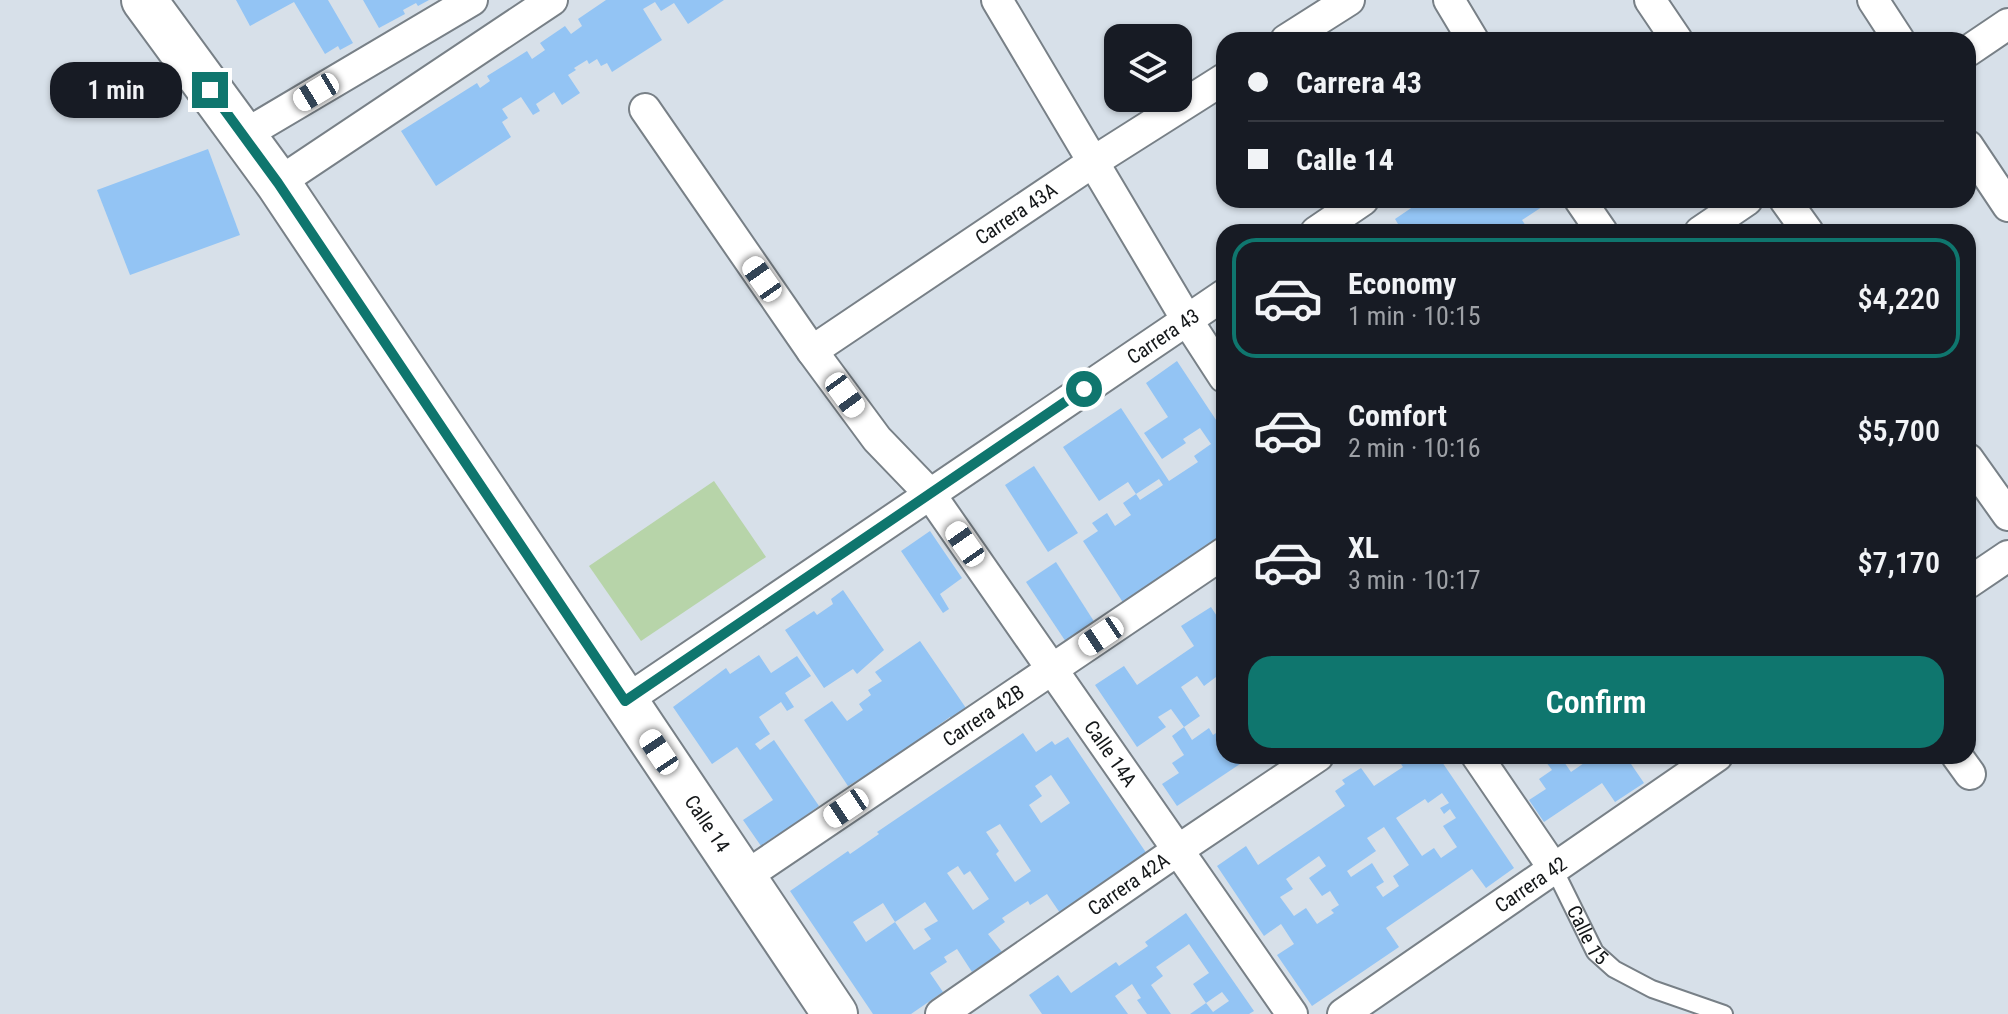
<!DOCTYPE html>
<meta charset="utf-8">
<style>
body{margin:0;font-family:"Roboto Condensed",sans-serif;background:#20242c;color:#f1f3f6;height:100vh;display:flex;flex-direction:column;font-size:30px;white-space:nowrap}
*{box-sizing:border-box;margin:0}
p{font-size:26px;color:#9ea1a6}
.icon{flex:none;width:44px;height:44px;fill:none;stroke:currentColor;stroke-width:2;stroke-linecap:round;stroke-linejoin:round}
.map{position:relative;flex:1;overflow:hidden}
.details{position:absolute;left:1216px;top:224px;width:760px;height:540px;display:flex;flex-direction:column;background:#171b24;border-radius:24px;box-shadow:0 2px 6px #0004}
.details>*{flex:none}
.guide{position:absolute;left:1216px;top:32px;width:760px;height:176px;border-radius:24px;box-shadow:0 2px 6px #0004;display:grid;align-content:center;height:176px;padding:0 32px;background:#171b24}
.tools{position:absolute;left:1104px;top:24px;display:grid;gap:16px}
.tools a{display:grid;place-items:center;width:88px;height:88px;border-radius:16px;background:#171b24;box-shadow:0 2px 6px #0004;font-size:40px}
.end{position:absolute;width:36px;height:36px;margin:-18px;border:10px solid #0f766e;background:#fff;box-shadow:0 0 0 4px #fff}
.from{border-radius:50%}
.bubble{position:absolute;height:56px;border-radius:24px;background:#171b24;box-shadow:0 2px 6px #0004;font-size:26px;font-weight:600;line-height:56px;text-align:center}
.car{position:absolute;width:24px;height:48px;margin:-24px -12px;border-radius:10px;box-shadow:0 0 6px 2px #0007;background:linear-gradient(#fff 24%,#345 0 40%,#fff 0 76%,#345 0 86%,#fff 0)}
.guide b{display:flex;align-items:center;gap:28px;height:76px;font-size:30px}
.guide b+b{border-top:2px solid #363941}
.guide i{width:20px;height:20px;background:#f1f3f6}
ul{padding:14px 0 0;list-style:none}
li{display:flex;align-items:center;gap:24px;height:120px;margin:0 16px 12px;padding:0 16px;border:4px solid transparent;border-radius:24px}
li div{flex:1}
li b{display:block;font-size:30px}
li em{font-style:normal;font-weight:600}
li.selected{border-color:#0f766e}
li>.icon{width:72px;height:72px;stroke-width:1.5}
.cta{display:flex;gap:16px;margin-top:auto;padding:16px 32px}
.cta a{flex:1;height:92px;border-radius:24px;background:#0f766e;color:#fff;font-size:32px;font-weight:600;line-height:92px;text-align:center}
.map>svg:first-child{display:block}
.green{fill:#b7d4a9}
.building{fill:#93c4f4;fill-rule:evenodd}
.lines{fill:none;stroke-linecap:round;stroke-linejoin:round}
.lane-casing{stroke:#788087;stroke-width:20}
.street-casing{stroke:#788087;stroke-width:34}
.secondary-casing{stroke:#788087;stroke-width:48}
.lane{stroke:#fff;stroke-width:16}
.street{stroke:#fff;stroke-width:30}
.secondary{stroke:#fff;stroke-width:44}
.route{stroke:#0f766e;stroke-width:10}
.labels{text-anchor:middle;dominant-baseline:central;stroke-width:6;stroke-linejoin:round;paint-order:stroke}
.street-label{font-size:20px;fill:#141719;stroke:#d7e0e9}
</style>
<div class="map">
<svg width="2008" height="1014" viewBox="0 0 2008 1014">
<rect width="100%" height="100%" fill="#d7e0e9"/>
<!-- green -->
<polygon class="green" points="714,481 766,557 641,641 589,566"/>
<!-- building -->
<g class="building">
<polygon points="236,0 328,0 353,43 340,50 338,46 325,54 294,2 250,26"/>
<polygon points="363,0 429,0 418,6 416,3 403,10 405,14 379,28"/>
<polygon points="606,0 724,0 688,24 674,3 661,11 655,2 643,9 662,40 612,72 607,63 601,66 597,59 589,64 587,60 574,68 576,70 568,75 580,93 562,105 554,92 536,104 540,111 533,115 521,97 502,109 508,118 502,122 511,137 436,186 401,131 477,83 480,88 490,81 487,76 527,51 532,59 545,50 540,43 565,26 571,34 582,26 578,19"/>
<polygon points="208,149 240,235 130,275 97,190"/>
<polygon points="1423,200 1546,200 1548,203 1522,220 1530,232 1386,232 1398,224 1395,219"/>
<path d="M 1177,361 L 1224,432 L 1224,538 L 1124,604 L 1083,541 L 1098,531 L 1092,523 L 1107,513 L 1115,526 L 1131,515 L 1123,503 L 1136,494 L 1128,482 L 1099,501 L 1063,447 L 1121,408 L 1169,481 L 1198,462 L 1194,456 L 1211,444 L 1200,428 L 1183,439 L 1186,443 L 1162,459 L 1144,433 L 1168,417 L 1146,383 ZM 1159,479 L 1163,485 L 1140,500 L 1136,494 Z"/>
<polygon points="1034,466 1078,533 1048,552 1005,485"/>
<polygon points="930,531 962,578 940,594 949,609 943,613 901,551"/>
<polygon points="1056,562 1095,623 1066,642 1026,582"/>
<polygon points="843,590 884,650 857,674 853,669 824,688 785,630 814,611 817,615 833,604 831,599"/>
<polygon points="1211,607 1224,627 1224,689 1216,677 1204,686 1197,676 1181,687 1200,716 1184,727 1171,709 1158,717 1166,727 1137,747 1095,685 1124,666 1137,685 1194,646 1181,626"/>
<polygon points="920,641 968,711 953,721 950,717 936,727 941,734 866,781 863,777 848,786 804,720 832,701 847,721 863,710 859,704 871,695 868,690 882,681 875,672"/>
<polygon points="759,655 771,673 797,656 811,676 785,693 794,707 787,711 781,702 759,717 770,734 755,744 760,750 774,740 819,806 805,816 807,820 778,840 775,836 761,846 743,820 773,800 737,747 712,764 673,707 726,668 730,674"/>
<polygon points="1184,727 1192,740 1209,728 1213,735 1224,728 1224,756 1252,756 1177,806 1162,784 1179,773 1172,763 1184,755 1172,736"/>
<path d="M 1023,733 L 1036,752 L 1052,741 L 1055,745 L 1068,737 L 1147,854 L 1060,913 L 1047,894 L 1030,905 L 1028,901 L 1002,918 L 1005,922 L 988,934 L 1002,952 L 972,972 L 957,949 L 944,957 L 947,962 L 930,973 L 943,992 L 911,1014 L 873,1014 L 790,891 L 848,851 L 850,854 L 879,834 L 877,832 ZM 1051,775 L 1070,803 L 1041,823 L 1029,805 L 1042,796 L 1035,786 ZM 1000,824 L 1031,871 L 1015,882 L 996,854 L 999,851 L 986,832 ZM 958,866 L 964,875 L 970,871 L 989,899 L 973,910 L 947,873 ZM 925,902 L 938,921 L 924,929 L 931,939 L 914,950 L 895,922 L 866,942 L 853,922 L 883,903 L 895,922 Z"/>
<path d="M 1396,756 L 1438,756 L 1514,868 L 1486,888 L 1472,869 L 1443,889 L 1386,928 L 1399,947 L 1312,1006 L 1277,955 L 1294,944 L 1281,924 L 1264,936 L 1217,866 L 1246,846 L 1258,865 L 1345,806 L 1335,791 L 1345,784 L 1342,780 L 1361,768 L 1374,786 L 1403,767 ZM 1442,793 L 1449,803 L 1440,808 L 1444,814 L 1450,809 L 1456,818 L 1443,826 L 1457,847 L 1441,858 L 1434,848 L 1422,856 L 1396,818 L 1425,799 L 1428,803 ZM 1384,827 L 1409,865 L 1393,876 L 1399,886 L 1383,897 L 1376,887 L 1384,882 L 1372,863 L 1351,877 L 1347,871 L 1376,851 L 1367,838 ZM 1319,856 L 1326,866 L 1309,878 L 1322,896 L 1330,891 L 1339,905 L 1331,910 L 1334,913 L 1317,924 L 1306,908 L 1294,916 L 1280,897 L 1293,889 L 1286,879 Z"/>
<polygon points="1546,756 1560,756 1571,772 1587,761 1584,756 1642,756 1631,764 1644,783 1615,802 1602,783 1544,822 1529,800 1546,789 1539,779 1552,770 1543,758"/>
<polygon points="1186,913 1254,1011 1249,1014 1190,1014 1206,1003 1213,1012 1229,1001 1222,992 1206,1003 1193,984 1209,973 1189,944 1156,967 1163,976 1151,985 1171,1014 1147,1014 1137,1000 1141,998 1132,984 1115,996 1128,1014 1042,1014 1029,995 1058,975 1071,993 1116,962 1119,966 1132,957 1148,946 1145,942"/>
</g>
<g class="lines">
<!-- lane casing -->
<g class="lane-casing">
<g id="lane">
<path id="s1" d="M 1554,869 L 1595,952 L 1614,969 L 1652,989 L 1724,1014"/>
</g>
</g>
<!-- street casing -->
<g class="street-casing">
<g id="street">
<polyline points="997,0 1187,320 1224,377"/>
<polyline points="1449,0 1473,40"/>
<polyline points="1650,0 1677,40"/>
<polyline points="1873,0 1899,40"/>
<polyline points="1286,40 1349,0"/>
<polyline points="1968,51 2008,24"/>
<path id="s2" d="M 645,109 L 812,351 L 877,439 L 930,494 L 1292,1014"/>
<polyline points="244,135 472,0"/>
<polyline points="1968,146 2008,206"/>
<polyline points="278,183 552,0"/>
<polyline points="1580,200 1602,232"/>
<polyline points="1785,200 1808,232"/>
<polyline points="1316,232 1363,200"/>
<polyline points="1700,232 1747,200"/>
<path id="s3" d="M 812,351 L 1093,162 L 1224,79"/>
<polyline points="1968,459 2008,515"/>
<polyline points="1968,583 2008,556"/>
<path id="s4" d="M 625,701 L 1224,295"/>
<polyline points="1477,756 1554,869"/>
<polyline points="1957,756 1970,774"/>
<path id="s5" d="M 743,878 L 1224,553"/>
<path id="s6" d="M 941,1014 L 1178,850 L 1318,756"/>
<path id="s7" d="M 1343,1014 L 1717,756"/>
</g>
</g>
<!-- secondary casing -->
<g class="secondary-casing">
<g id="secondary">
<path id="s8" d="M 144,0 L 278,183 L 835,1014"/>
</g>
</g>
<!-- lane -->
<use href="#lane" class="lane"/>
<!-- street -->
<use href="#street" class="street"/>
<!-- secondary -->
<use href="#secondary" class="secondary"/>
</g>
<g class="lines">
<!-- route -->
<polyline class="route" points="210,90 278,183 625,701 1084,389"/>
</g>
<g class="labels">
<!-- street labels -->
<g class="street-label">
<text stroke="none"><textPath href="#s3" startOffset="246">Carrera 43A</textPath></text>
<text stroke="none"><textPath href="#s4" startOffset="650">Carrera 43</textPath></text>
<text stroke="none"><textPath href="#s5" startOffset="290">Carrera 42B</textPath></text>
<text stroke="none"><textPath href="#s2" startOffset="796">Calle 14A</textPath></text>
<text stroke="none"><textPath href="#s8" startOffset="998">Calle 14</textPath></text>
<text stroke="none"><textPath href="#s6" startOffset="228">Carrera 42A</textPath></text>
<text stroke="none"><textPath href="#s7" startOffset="228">Carrera 42</textPath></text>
<text stroke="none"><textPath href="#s1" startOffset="74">Calle 15</textPath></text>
</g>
</g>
</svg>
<div class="tools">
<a><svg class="icon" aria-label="layers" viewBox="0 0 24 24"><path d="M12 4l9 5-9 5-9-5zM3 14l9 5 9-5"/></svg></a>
</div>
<i class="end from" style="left:1084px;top:389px"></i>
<i class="end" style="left:210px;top:90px"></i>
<div class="bubble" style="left:50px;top:62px;width:132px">1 min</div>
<i class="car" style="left:316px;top:92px;rotate:239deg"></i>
<i class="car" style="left:762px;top:279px;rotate:325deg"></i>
<i class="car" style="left:845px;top:395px;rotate:144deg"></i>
<i class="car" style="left:965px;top:544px;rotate:325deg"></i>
<i class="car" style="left:1101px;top:636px;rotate:236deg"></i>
<i class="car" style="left:659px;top:752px;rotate:326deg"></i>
<i class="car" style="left:846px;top:808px;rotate:236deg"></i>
<div class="guide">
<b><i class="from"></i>Carrera 43</b>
<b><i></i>Calle 14</b>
</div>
<section class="details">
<ul>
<li class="selected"><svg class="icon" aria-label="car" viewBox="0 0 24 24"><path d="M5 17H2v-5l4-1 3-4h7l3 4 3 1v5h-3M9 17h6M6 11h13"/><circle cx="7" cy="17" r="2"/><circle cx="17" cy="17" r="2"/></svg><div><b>Economy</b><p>1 min · 10:15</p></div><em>$4,220</em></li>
<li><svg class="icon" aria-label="car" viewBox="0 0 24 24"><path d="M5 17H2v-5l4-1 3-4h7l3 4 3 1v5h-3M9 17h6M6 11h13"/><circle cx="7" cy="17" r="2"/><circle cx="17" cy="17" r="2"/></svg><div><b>Comfort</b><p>2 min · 10:16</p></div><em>$5,700</em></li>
<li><svg class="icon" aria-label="car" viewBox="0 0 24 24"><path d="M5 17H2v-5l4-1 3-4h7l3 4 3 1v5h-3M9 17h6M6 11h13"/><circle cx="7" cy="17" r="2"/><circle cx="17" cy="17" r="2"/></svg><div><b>XL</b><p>3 min · 10:17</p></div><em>$7,170</em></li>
</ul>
<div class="cta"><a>Confirm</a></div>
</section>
</div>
